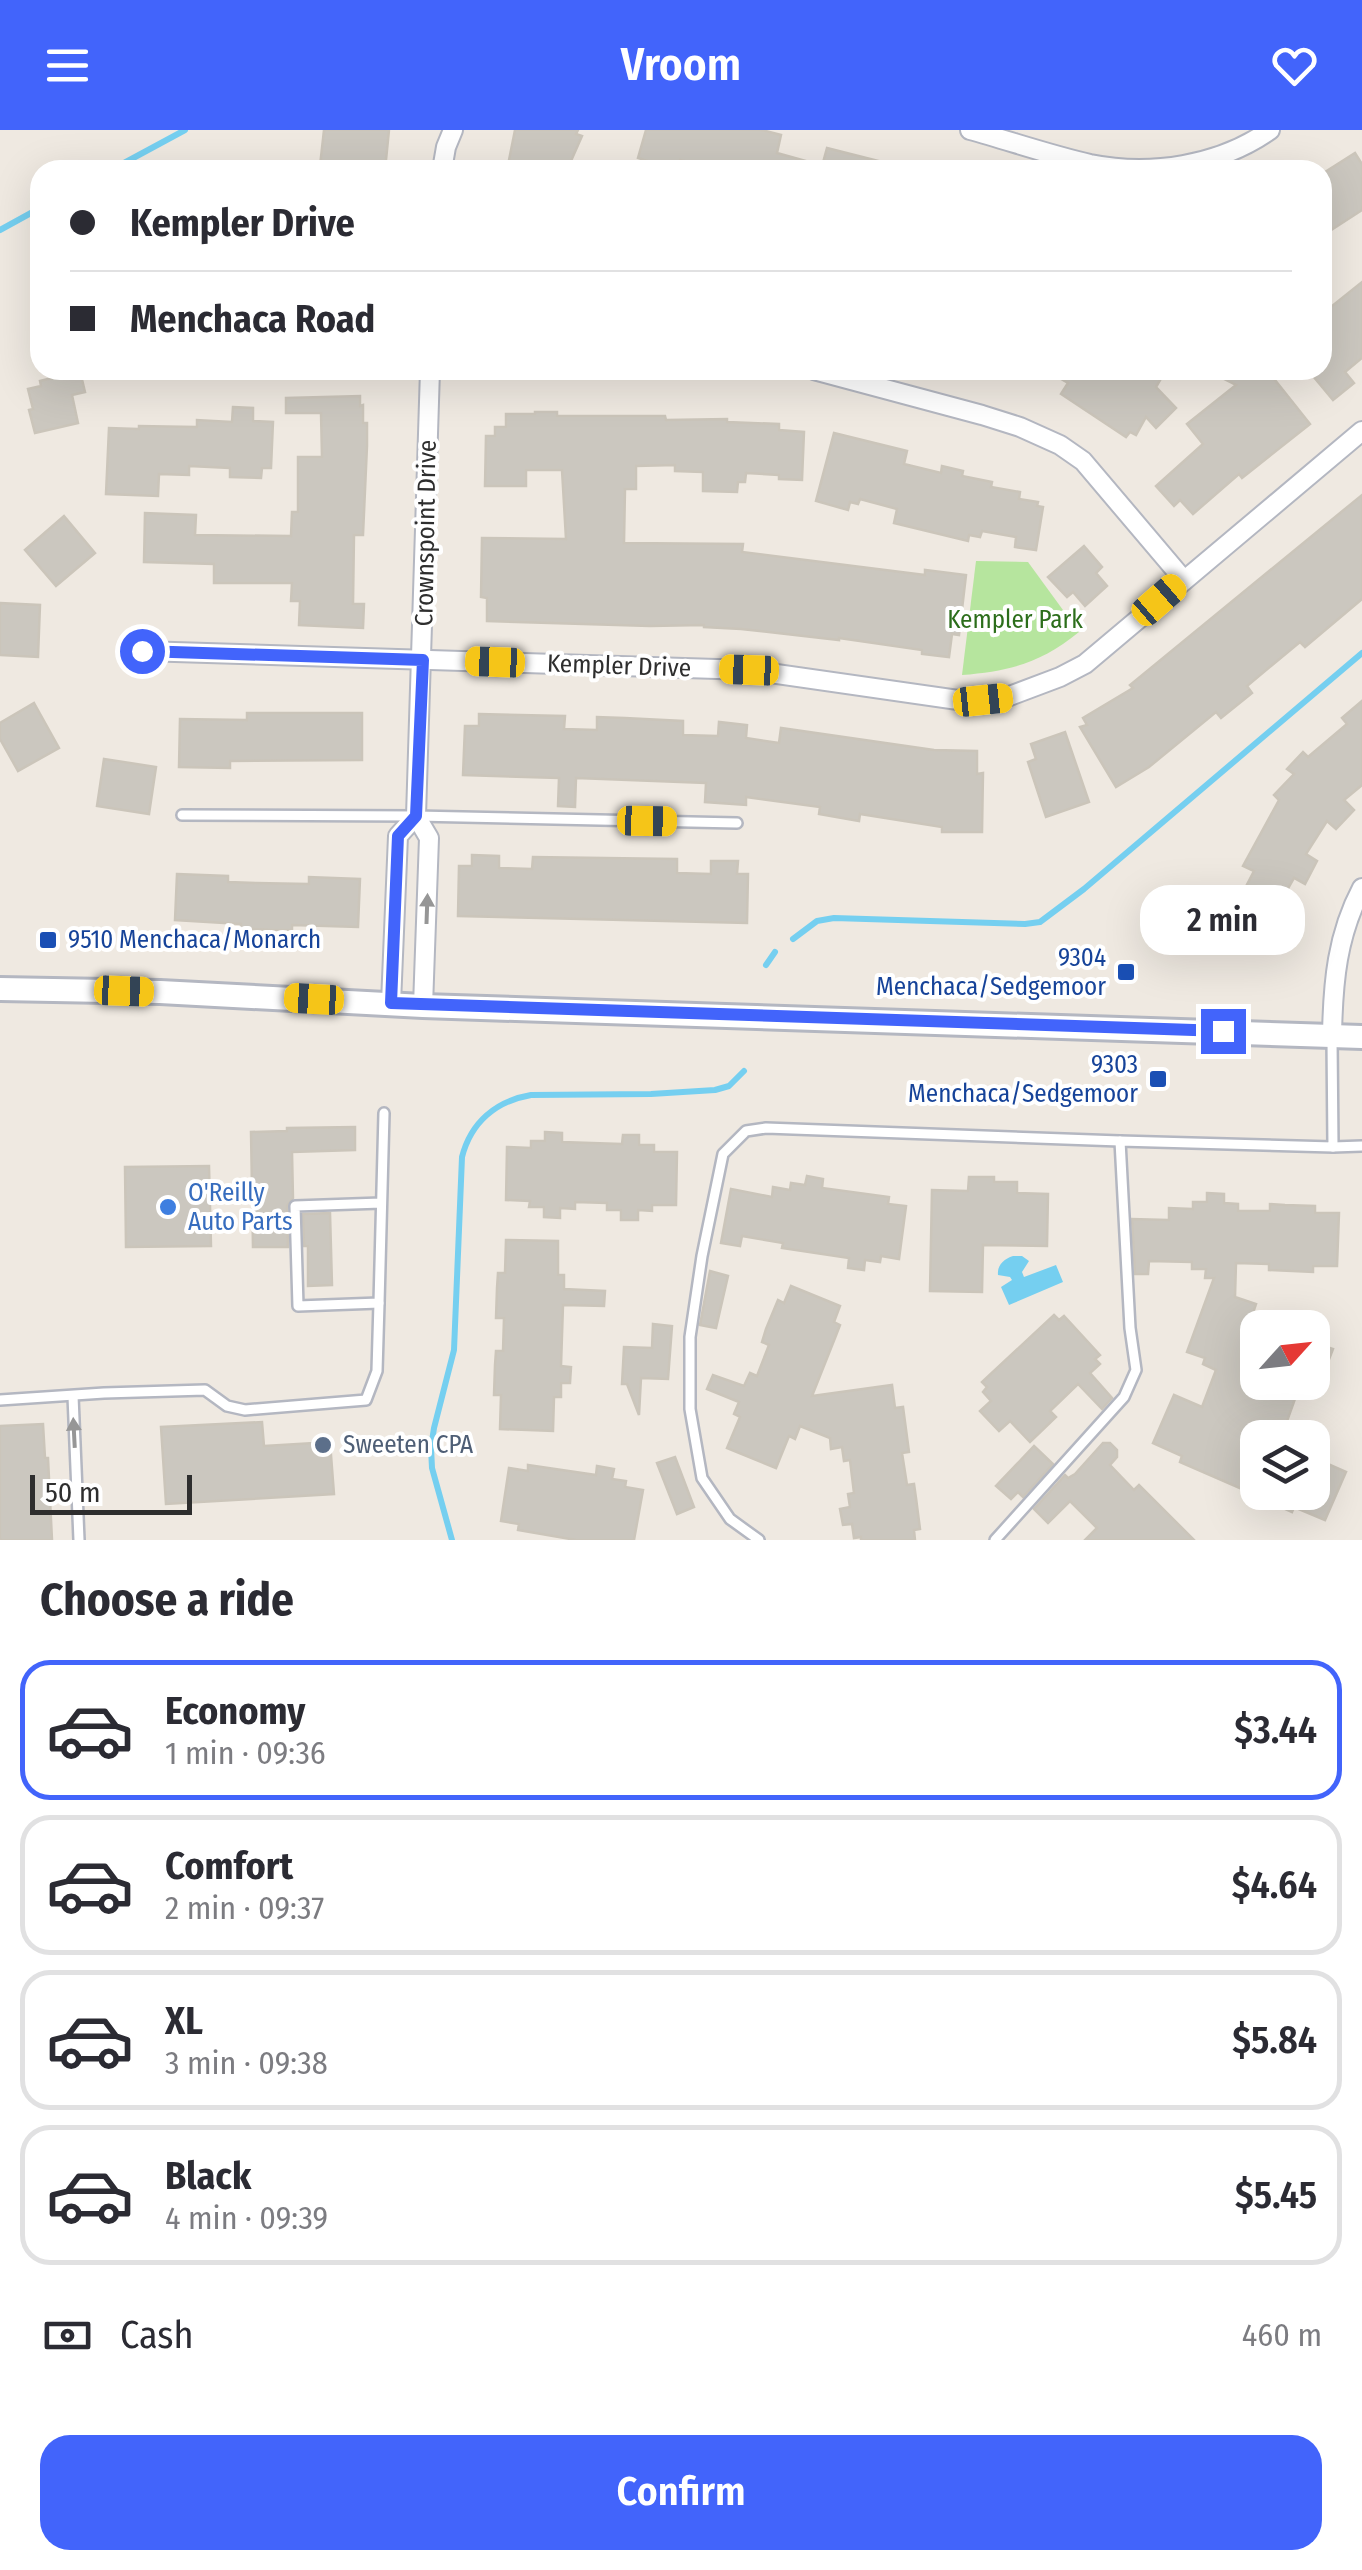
<!DOCTYPE html>
<meta charset="utf-8">
<style>
body{margin:0;font-family:"Fira Sans Condensed",sans-serif;background:#f7f7f7;color:#2b2b33;height:100vh;display:flex;flex-direction:column;font-size:38px;white-space:nowrap}
*{box-sizing:border-box;margin:0}
p{font-size:32px;color:#7c7c81}
.icon{flex:none;width:55px;height:55px;fill:none;stroke:currentColor;stroke-width:2;stroke-linecap:round;stroke-linejoin:round}
.map{position:relative;height:1410px;overflow:hidden}
.drawer{display:flex;flex-direction:column;background:#fff;flex:1}
.drawer>*{flex:none}
.banner{position:absolute;left:30px;top:30px;width:1302px;height:220px;border-radius:30px;box-shadow:0 10px 40px #0002;display:grid;align-content:center;height:220px;padding:0 40px;background:#fff}
.needle{width:65px;rotate:63deg}
.fabs{position:absolute;left:1240px;top:1180px;display:grid;gap:20px}
.fabs a{display:grid;place-items:center;width:90px;height:90px;border-radius:20px;background:#fff;box-shadow:0 10px 40px #0002;font-size:50px}
.scale{position:absolute;left:30px;bottom:25px;width:162px;box-sizing:border-box;padding-left:10px;border:5px solid #2e2e2e;border-top:0;font-size:28px;line-height:35px;white-space:nowrap;color:#2e2e2e;-webkit-text-stroke:8px #fff;paint-order:stroke}
.end{position:absolute;width:45px;height:45px;margin:-22px;border:12px solid #4264fb;background:#fff;box-shadow:0 0 0 5px #fff}
.from{border-radius:50%}
.bubble{position:absolute;height:70px;border-radius:30px;background:#fff;box-shadow:0 10px 40px #0002;font-size:32px;font-weight:600;line-height:70px;text-align:center}
.car{position:absolute;width:30px;height:60px;margin:-30px -15px;border-radius:12px;box-shadow:0 0 8px 2px #0007;background:linear-gradient(#f5c518 24%,#345 0 40%,#f5c518 0 76%,#345 0 86%,#f5c518 0)}
.banner b{display:flex;align-items:center;gap:35px;height:95px;font-size:38px}
.banner b+b{border-top:2px solid #e1e1e2}
.banner i{width:25px;height:25px;background:#2b2b33}
ul{padding:0;list-style:none}
li{display:flex;align-items:center;gap:30px;height:140px;margin:0 20px 15px;padding:0 20px;border:5px solid #e1e1e2;border-radius:30px}
li div{flex:1}
li b{display:block;font-size:38px}
li em{font-style:normal;font-weight:600}
li.current{border-color:#4264fb}
li>.icon{width:90px;height:90px;stroke-width:1.5}
h2{padding:0 40px;font-size:45px;line-height:120px}
.pay{display:flex;align-items:center;gap:25px;height:110px;padding:0 40px;font-size:38px}
.pay p{margin-inline-start:auto}
.cta{display:flex;gap:20px;margin-top:auto;padding:20px 40px}
.cta a{flex:1;height:115px;border-radius:30px;background:#4264fb;color:#fff;font-size:40px;font-weight:600;line-height:115px;text-align:center}
header{display:flex;justify-content:space-between;align-items:center;height:130px;padding:0 40px;background:#4264fb;color:#fff;font-size:45px;font-weight:600}
.map>svg:first-child{display:block}
.green{fill:#b6e59e}
.water{fill:#75cff0}
.lines{fill:none;stroke-linecap:round;stroke-linejoin:round}
.stream{stroke:#75cff0;stroke-width:6}
.building{fill:#cbc7bf;stroke:#cbc5ba;stroke-width:2.5}
.service-casing{stroke:#b4b7c1;stroke-width:14}
.minor-casing{stroke:#b4b7c1;stroke-width:22}
.secondary-casing{stroke:#b4b7c1;stroke-width:28}
.service{stroke:#fff;stroke-width:9}
.minor{stroke:#fff;stroke-width:18}
.secondary{stroke:#fff;stroke-width:22}
.oneway{fill:#969696}
.route{stroke:#4264fb;stroke-width:12}
.transit-dot{fill:#1a4fb4;stroke:#fff;stroke-width:4}
.shop-dot{fill:#3f7fe0;stroke:#fff;stroke-width:4}
.service-dot{fill:#5c6f8a;stroke:#fff;stroke-width:4}
.labels{text-anchor:middle;dominant-baseline:central;stroke-width:8;stroke-linejoin:round;paint-order:stroke}
.street-label{font-size:25px;fill:#2e2e2e;stroke:#fff}
.park-label{font-size:25px;fill:#2c6e1b;stroke:#fff}
.transit-label{font-size:25px;fill:#164399;stroke:#fff;text-anchor:end}
.shop-label{font-size:25px;fill:#366cbe;stroke:#fff;text-anchor:start}
.service-label{font-size:25px;fill:#4e5e75;stroke:#fff;text-anchor:start}
</style>
<header><svg class="icon" aria-label="menu" viewBox="0 0 24 24"><path d="M4 6h16M4 12h16M4 18h16"/></svg>Vroom<svg class="icon" aria-label="heart" viewBox="0 0 24 24"><path d="M12 20l-8-8c-3-5 5-10 8-4 3-6 11-1 8 4z"/></svg></header>
<div class="map">
<svg width="1362" height="1410" viewBox="0 0 1362 1410">
<rect width="100%" height="100%" fill="#efe9e1"/>
<!-- green -->
<path class="green" d="M 976,431 L 1028,432 L 1079,502 C 1041,533 1010,541 962,545 Z"/>
<!-- water -->
<path class="water" d="M 1013,1126 L 1022,1126 L 1029,1131 L 1022,1142 L 1024,1147 L 1056,1135 L 1063,1152 L 1009,1175 L 1001,1157 L 1012,1150 L 1010,1147 L 998,1145 C 997,1135 1004,1129 1013,1126 Z"/>
<g class="lines">
<!-- stream -->
<g class="stream">
<polyline points="111,40 185,0"/>
<polyline points="0,100 40,78"/>
<polyline points="793,809 817,791 834,788 1025,794 1040,792 1084,759 1362,523"/>
<polyline points="766,835 775,822"/>
<path d="M 452,1410 L 432,1338 L 431,1318 L 434,1298 L 454,1220 L 462,1027 C 471,992 496,971 531,965 L 651,964 L 715,960 L 729,956 L 744,941"/>
</g>
</g>
<!-- building -->
<g class="building">
<polygon points="324,0 389,0 385,40 328,40 329,37 320,36"/>
<polygon points="515,0 578,0 576,4 582,6 567,40 507,40"/>
<polygon points="646,0 762,0 781,5 777,23 820,35 820,40 715,40 680,30 678,40 675,40 638,28"/>
<polygon points="827,18 890,34 889,40 821,40"/>
<polygon points="1355,23 1362,34 1362,80 1322,106 1322,44"/>
<polygon points="1362,152 1362,228 1345,242 1354,253 1333,270 1308,240 1322,240 1322,184"/>
<polygon points="1046,240 1166,240 1156,257 1176,278 1156,298 1146,287 1136,305 1130,302 1126,307 1061,264 1068,253"/>
<polygon points="1206,240 1267,240 1310,294 1242,348 1239,344 1193,384 1180,370 1174,376 1156,356 1203,314 1187,294 1236,255"/>
<polygon points="80,241 85,262 72,265 78,293 35,303 29,280 33,279 28,259 41,256 40,251"/>
<polygon points="360,266 360,276 363,275 363,293 367,293 367,316 363,405 354,405 353,474 364,474 363,498 299,495 300,471 291,471 292,453 214,453 214,434 144,432 145,383 196,385 195,405 291,406 292,382 298,382 298,327 322,327 321,283 286,283 286,268"/>
<polygon points="233,277 253,278 253,291 273,292 271,338 262,338 261,348 230,347 230,338 189,336 189,345 159,344 158,366 106,364 109,298 139,299 139,296 197,297 197,290 232,292"/>
<polygon points="535,282 557,282 557,286 665,286 666,290 727,289 727,292 779,294 779,300 804,302 802,350 779,349 779,345 746,343 745,352 738,352 737,362 703,361 703,342 675,341 675,335 636,336 636,359 625,359 624,413 743,414 742,422 925,445 925,440 966,445 959,505 952,504 949,527 922,524 922,520 839,508 839,510 741,499 704,497 704,495 650,496 487,491 487,468 481,467 482,408 566,409 562,340 526,340 526,356 485,356 486,306 495,306 495,297 506,297 506,284 535,284"/>
<polygon points="834,303 907,321 904,334 941,343 942,336 963,341 962,346 992,352 991,357 1020,362 1019,369 1038,372 1037,376 1043,377 1036,420 1015,417 1016,407 982,401 980,407 969,405 968,411 894,393 897,379 860,369 858,374 850,372 848,380 816,371"/>
<polygon points="1362,365 1362,469 1305,517 1300,512 1247,556 1252,563 1221,588 1216,582 1149,637 1116,657 1080,597 1087,595 1083,588 1133,558 1130,555"/>
<polygon points="64,386 95,423 56,456 25,420"/>
<polygon points="1084,416 1102,437 1096,443 1107,456 1085,476 1073,462 1067,467 1048,447"/>
<polygon points="0,473 40,475 38,527 0,525"/>
<polygon points="1362,571 1362,655 1344,670 1354,680 1336,699 1327,691 1306,724 1317,731 1305,754 1294,748 1272,787 1291,790 1287,816 1264,813 1263,819 1204,810 1210,772 1225,775 1226,766 1240,768 1254,741 1243,736 1279,670 1274,665 1294,644 1287,639 1303,622 1308,627 1347,594 1342,588"/>
<polygon points="34,573 59,618 18,641 0,609 0,593"/>
<polygon points="247,583 362,583 362,630 230,631 230,638 179,637 180,589 247,590"/>
<polygon points="479,584 565,586 564,599 597,600 597,587 625,588 683,591 683,605 718,606 719,592 747,595 746,608 779,613 781,598 934,620 977,621 977,644 983,643 982,702 942,702 942,697 860,684 859,691 819,684 820,677 746,667 746,675 705,672 706,653 576,648 575,677 558,676 559,648 463,645 465,596 479,596"/>
<polygon points="1065,602 1089,672 1046,687 1028,632 1036,629 1031,614"/>
<polygon points="104,629 156,637 149,684 97,676"/>
<polygon points="472,725 499,726 499,738 532,739 533,727 677,729 677,743 711,744 711,731 738,731 737,744 748,744 747,793 458,786 459,736 472,736"/>
<polygon points="177,744 228,746 228,752 256,753 309,754 309,747 360,749 358,797 292,795 292,800 270,800 241,798 241,794 175,790"/>
<polygon points="355,997 355,1020 292,1022 293,1068 287,1076 288,1117 253,1117 251,1002 287,1001 287,998"/>
<polygon points="545,1002 562,1003 562,1012 622,1014 623,1005 639,1005 639,1015 654,1015 654,1022 677,1022 676,1075 652,1075 652,1081 638,1080 638,1090 621,1090 621,1080 607,1080 607,1073 575,1072 575,1079 560,1078 560,1088 544,1087 544,1077 529,1077 530,1071 506,1070 507,1017 531,1018 531,1011 545,1011"/>
<polygon points="209,1036 211,1116 126,1117 125,1037"/>
<polygon points="807,1046 823,1049 822,1058 889,1067 888,1074 906,1076 899,1129 881,1126 880,1132 865,1130 864,1140 848,1138 849,1128 782,1118 783,1113 742,1106 740,1116 721,1113 731,1059 772,1067 773,1057 790,1060 791,1053 805,1055"/>
<polygon points="969,1047 994,1047 994,1052 1017,1052 1017,1063 1048,1064 1047,1116 983,1115 982,1162 930,1161 932,1060 968,1061"/>
<polygon points="1207,1063 1224,1064 1224,1073 1238,1074 1238,1081 1270,1081 1270,1074 1285,1075 1315,1076 1315,1083 1339,1083 1337,1136 1313,1136 1313,1142 1269,1140 1269,1134 1236,1133 1235,1167 1256,1174 1253,1183 1258,1184 1258,1252 1301,1252 1281,1308 1258,1308 1258,1362 1312,1362 1312,1327 1346,1342 1325,1390 1294,1377 1292,1382 1247,1362 1249,1362 1180,1332 1182,1326 1153,1313 1174,1265 1202,1277 1216,1240 1203,1234 1205,1228 1187,1222 1214,1148 1205,1148 1206,1139 1192,1139 1192,1132 1149,1131 1148,1144 1135,1144 1132,1089 1169,1090 1169,1078 1193,1079 1193,1072 1207,1072"/>
<polygon points="330,1083 332,1155 308,1156 308,1116 304,1116 303,1084"/>
<polygon points="506,1110 558,1111 558,1145 564,1145 564,1159 605,1161 604,1176 563,1175 561,1236 571,1237 570,1253 561,1253 561,1267 554,1267 553,1301 500,1299 501,1265 494,1265 495,1235 496,1221 503,1221 504,1188 496,1188 497,1158 498,1143 505,1143"/>
<polygon points="710,1141 728,1146 716,1198 700,1195"/>
<polygon points="791,1156 840,1176 834,1192 840,1195 835,1208 812,1266 892,1255 895,1278 903,1277 909,1322 902,1323 907,1355 914,1354 916,1368 920,1399 914,1400 915,1410 861,1410 861,1407 854,1408 852,1394 843,1395 840,1379 850,1377 848,1364 854,1363 850,1330 844,1331 842,1317 831,1319 830,1308 800,1296 795,1309 789,1306 776,1338 727,1318 740,1287 734,1284 739,1272 707,1259 713,1245 744,1256 750,1243 757,1246 769,1215 762,1212 766,1199 778,1170 784,1173"/>
<polygon points="1054,1185 1059,1190 1064,1186 1100,1225 1095,1229 1100,1234 1090,1243 1112,1268 1102,1279 1078,1254 1050,1281 1056,1287 1030,1312 1010,1291 999,1301 980,1281 991,1271 983,1262 987,1257 982,1252"/>
<polygon points="653,1194 672,1196 668,1249 641,1248 639,1285 627,1254 622,1254 624,1217 652,1218"/>
<polygon points="1312,1212 1333,1219 1314,1268 1312,1268"/>
<polygon points="262,1292 264,1316 330,1312 334,1364 166,1374 161,1297"/>
<polygon points="43,1294 45,1328 48,1328 52,1410 0,1410 0,1296"/>
<polygon points="1103,1313 1110,1313 1117,1320 1117,1327 1110,1335 1134,1360 1139,1355 1194,1410 1085,1410 1097,1398 1070,1371 1048,1393 1034,1379 1065,1345 1068,1348 1075,1344"/>
<polygon points="1034,1316 1053,1334 1023,1367 1018,1362 1011,1369 996,1356"/>
<polygon points="675,1327 694,1377 677,1384 657,1333"/>
<polygon points="528,1335 596,1345 597,1336 614,1339 612,1349 626,1351 625,1357 643,1360 634,1410 576,1410 518,1400 519,1394 501,1391 509,1338 528,1341"/>
</g>
<g class="lines">
<!-- service casing -->
<g class="service-casing">
<g id="service">
<polyline points="182,685 416,686 737,693"/>
<polyline points="1333,1017 1362,1016"/>
<polyline points="381,1073 295,1076 298,1176 379,1173 384,983"/>
<polyline points="73,1266 79,1410"/>
<polyline points="0,1270 104,1263 205,1260 227,1276 245,1280 366,1270 377,1241 379,1173"/>
<polyline points="759,1410 730,1389 702,1348 690,1279 690,1207 702,1126 723,1024 746,1001 766,998 1120,1011"/>
<polyline points="995,1410 1124,1267 1136,1240 1130,1198 1120,1011 1333,1017 1332,910"/>
</g>
</g>
<!-- minor casing -->
<g class="minor-casing">
<g id="minor">
<path d="M 970,0 C 1010,11 1050,25 1090,34 C 1150,46 1219,36 1270,0"/>
<polyline points="442,40 446,17 453,0"/>
<polyline points="814,240 982,285 1020,297 1060,315 1083,331 1183,449"/>
<polyline points="142,521 749,540 958,570 1007,567 1060,547 1085,534 1362,301"/>
<polyline points="391,873 398,706 416,686"/>
<polyline points="423,876 429,708 416,686 430,240"/>
<path d="M 1332,905 C 1333,852 1337,805 1362,758"/>
</g>
</g>
<!-- secondary casing -->
<g class="secondary-casing">
<polyline id="secondary" points="0,859 160,862 423,876 1362,907"/>
</g>
<!-- service -->
<use href="#service" class="service"/>
<!-- minor -->
<use href="#minor" class="minor"/>
<!-- secondary -->
<use href="#secondary" class="secondary"/>
</g>
<!-- one-way arrows -->
<defs><path id="oneway-solid" d="M-6-.8H1V-3.2L6.5 0L1 3.2V.8H-6Z" transform="scale(2.5)"/></defs>
<g class="oneway">
<use href="#oneway-solid" transform="translate(427 779) rotate(-88)"/>
<use href="#oneway-solid" transform="translate(74 1303) rotate(-93)"/>
</g>
<g class="lines">
<!-- route -->
<polyline class="route" points="142,521 423,530 416,686 398,706 391,873 1223,901"/>
</g>
<!-- markers -->
<g class="transit-dot">
<rect x="38" y="800" width="20" height="20" rx="5"/>
<rect x="1116" y="832" width="20" height="20" rx="5"/>
<rect x="1148" y="939" width="20" height="20" rx="5"/>
</g>
<circle class="shop-dot" cx="168" cy="1077" r="10"/>
<circle class="service-dot" cx="323" cy="1315" r="10"/>
<g class="labels">
<!-- street labels -->
<g class="street-label">
<text transform="translate(426 403) rotate(-89)">Crownspoint Drive</text>
<text transform="translate(619 536) rotate(2)">Kempler Drive</text>
</g>
<!-- park labels -->
<g class="park-label">
<text x="1015" y="490">Kempler Park</text>
</g>
<!-- transit labels -->
<g class="transit-label">
<text x="68" y="810" text-anchor="start">9510 Menchaca/Monarch</text>
<text x="1106" y="828">9304<tspan x="1106" dy="29">Menchaca/Sedgemoor</tspan></text>
<text x="1138" y="935">9303<tspan x="1138" dy="29">Menchaca/Sedgemoor</tspan></text>
</g>
<!-- shop labels -->
<g class="shop-label">
<text x="188" y="1063">O'Reilly<tspan x="188" dy="29">Auto Parts</tspan></text>
</g>
<!-- service labels -->
<g class="service-label">
<text x="343" y="1315">Sweeten CPA</text>
</g>
</g>
</svg>
<div class="fabs">
<a><svg class="needle" viewBox="-14 -14 28 28"><path d="M0-13l5 13h-10z" fill="#e53935"/><path d="M0 13l5-13h-10z" fill="#7c7c81"/></svg></a>
<a><svg class="icon" aria-label="layers" viewBox="0 0 24 24"><path d="M12 4l9 5-9 5-9-5zM3 14l9 5 9-5"/></svg></a>
</div>
<div class="scale">50 m</div>
<i class="end from" style="left:142px;top:521px"></i>
<i class="end" style="left:1223px;top:901px"></i>
<div class="bubble" style="left:1140px;top:755px;width:165px">2 min</div>
<i class="car" style="left:1159px;top:470px;rotate:49deg"></i>
<i class="car" style="left:495px;top:532px;rotate:272deg"></i>
<i class="car" style="left:749px;top:540px;rotate:272deg"></i>
<i class="car" style="left:983px;top:570px;rotate:84deg"></i>
<i class="car" style="left:647px;top:691px;rotate:91deg"></i>
<i class="car" style="left:124px;top:861px;rotate:92deg"></i>
<i class="car" style="left:314px;top:869px;rotate:273deg"></i>
<div class="banner">
<b><i class="from"></i>Kempler Drive</b>
<b><i></i>Menchaca Road</b>
</div>
</div>
<section class="drawer">
<h2>Choose a ride</h2>
<ul>
<li class="current"><svg class="icon" aria-label="car" viewBox="0 0 24 24"><path d="M5 17H2v-5l4-1 3-4h7l3 4 3 1v5h-3M9 17h6M6 11h13"/><circle cx="7" cy="17" r="2"/><circle cx="17" cy="17" r="2"/></svg><div><b>Economy</b><p>1 min · 09:36</p></div><em>$3.44</em></li>
<li><svg class="icon" aria-label="car" viewBox="0 0 24 24"><path d="M5 17H2v-5l4-1 3-4h7l3 4 3 1v5h-3M9 17h6M6 11h13"/><circle cx="7" cy="17" r="2"/><circle cx="17" cy="17" r="2"/></svg><div><b>Comfort</b><p>2 min · 09:37</p></div><em>$4.64</em></li>
<li><svg class="icon" aria-label="car" viewBox="0 0 24 24"><path d="M5 17H2v-5l4-1 3-4h7l3 4 3 1v5h-3M9 17h6M6 11h13"/><circle cx="7" cy="17" r="2"/><circle cx="17" cy="17" r="2"/></svg><div><b>XL</b><p>3 min · 09:38</p></div><em>$5.84</em></li>
<li><svg class="icon" aria-label="car" viewBox="0 0 24 24"><path d="M5 17H2v-5l4-1 3-4h7l3 4 3 1v5h-3M9 17h6M6 11h13"/><circle cx="7" cy="17" r="2"/><circle cx="17" cy="17" r="2"/></svg><div><b>Black</b><p>4 min · 09:39</p></div><em>$5.45</em></li>
</ul>
<div class="pay"><svg class="icon" aria-label="cash" viewBox="0 0 24 24"><path d="M3 7h18v10H3z"/><circle cx="12" cy="12" r="2"/></svg>Cash<p>460 m</p></div>
<div class="cta"><a>Confirm</a></div>
</section>
